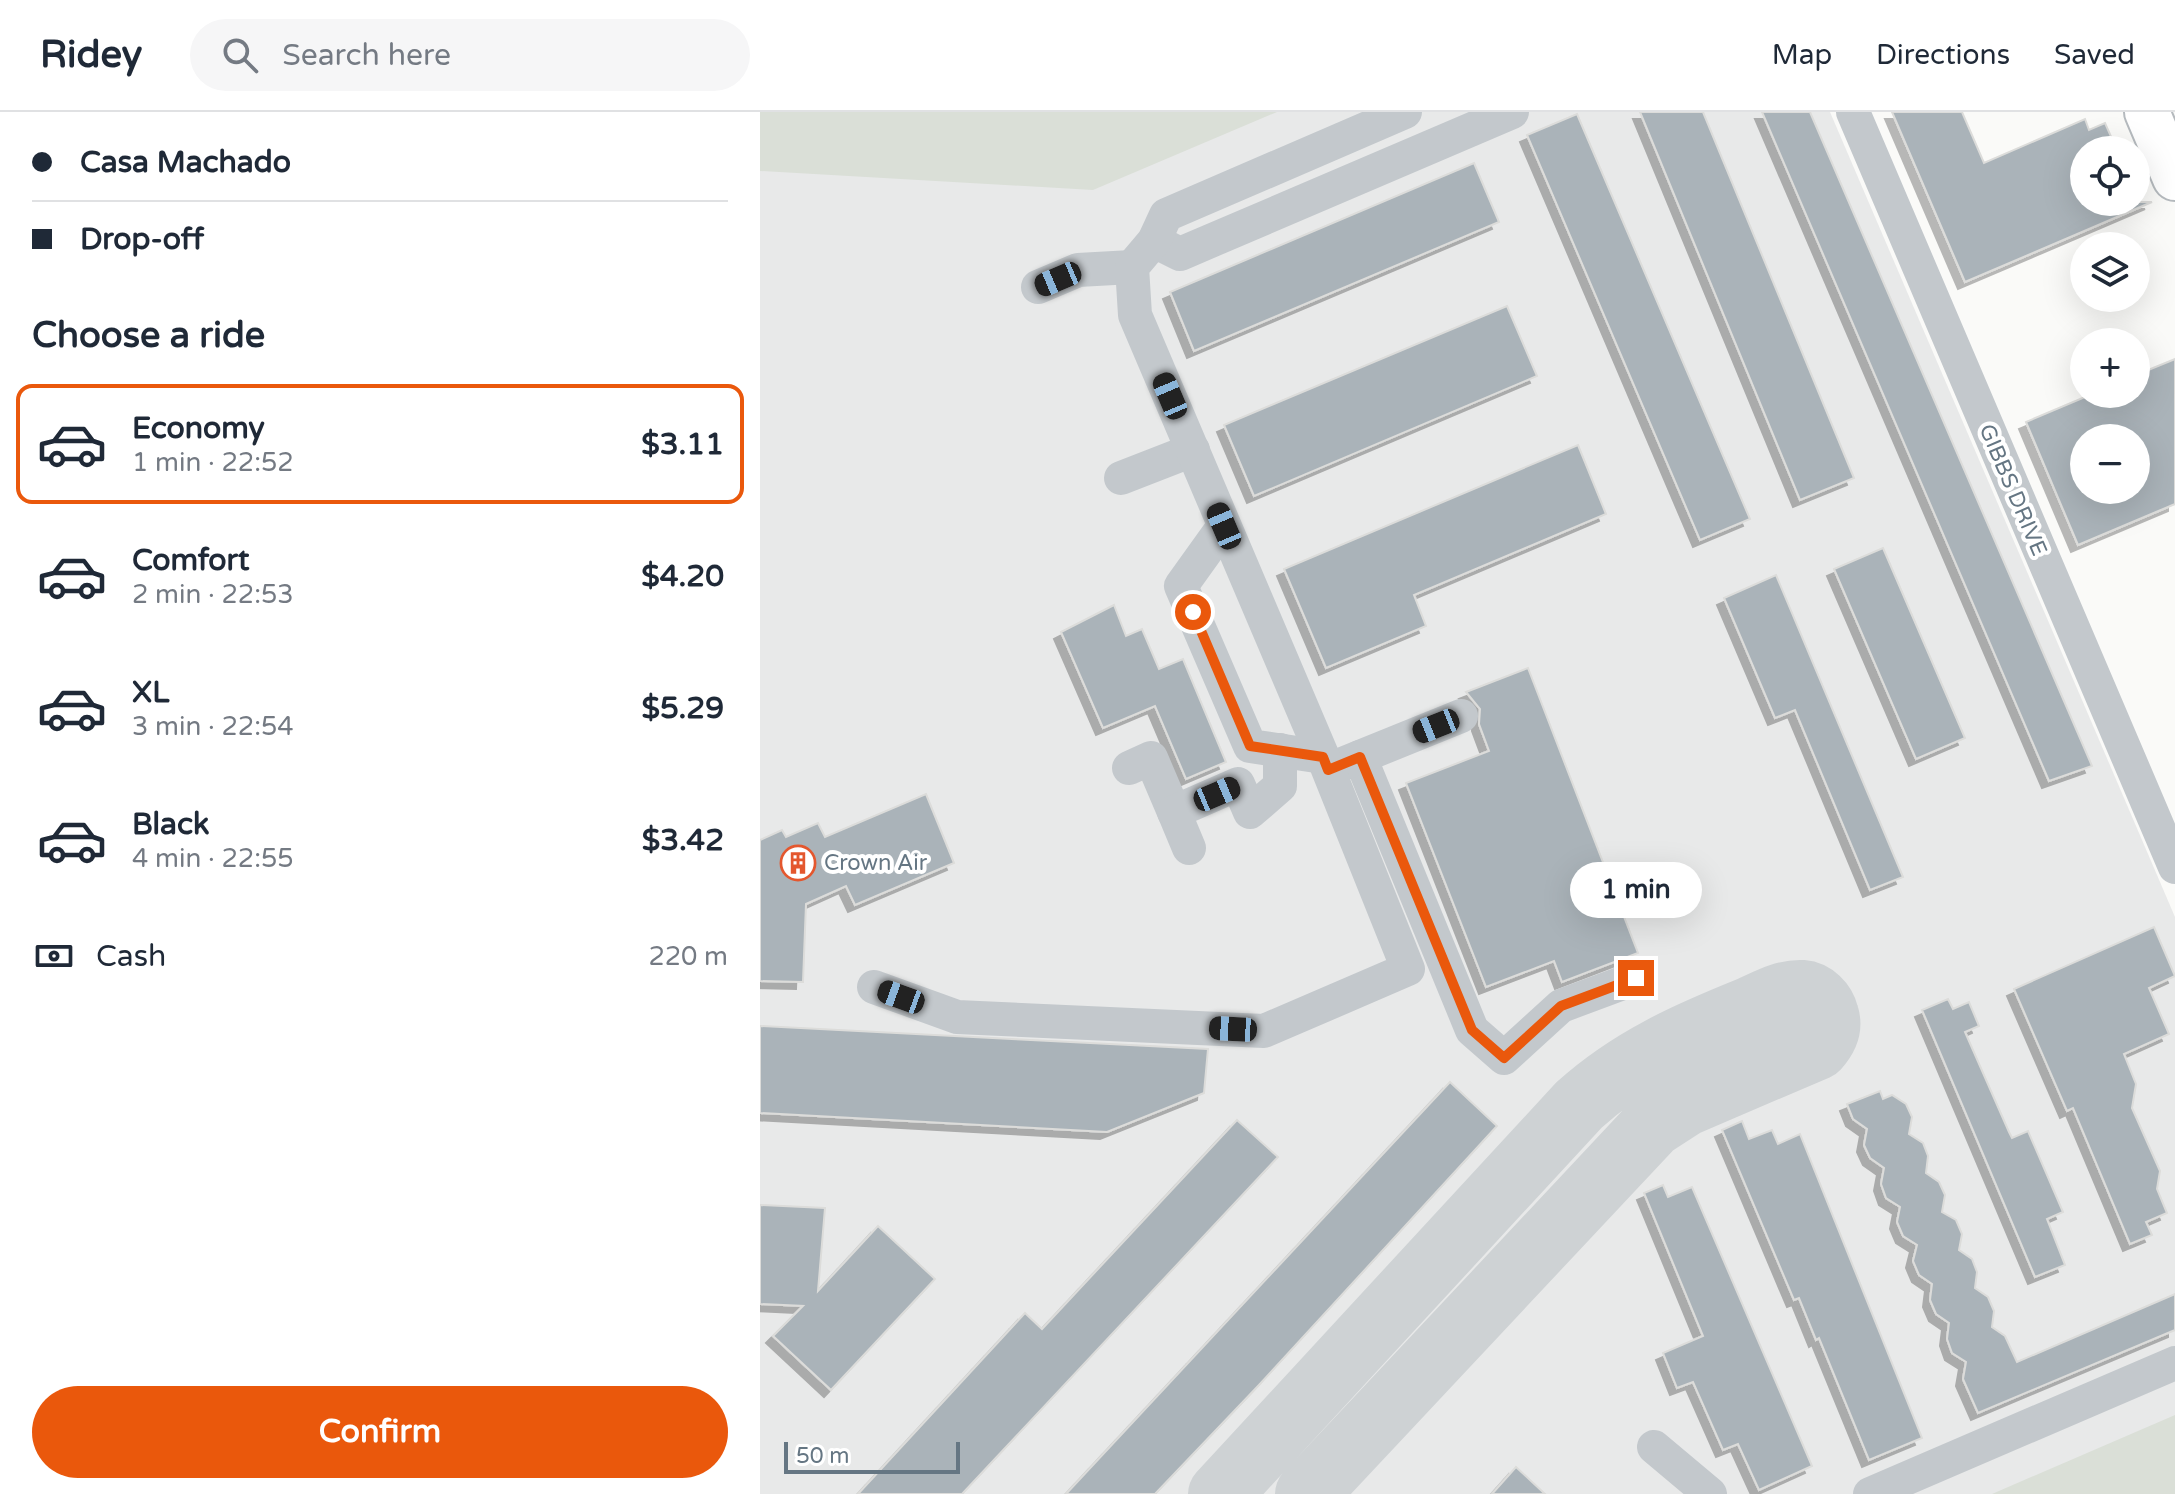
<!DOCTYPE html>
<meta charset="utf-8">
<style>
body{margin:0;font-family:"Varela Round",sans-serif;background:#f6f6f7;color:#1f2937;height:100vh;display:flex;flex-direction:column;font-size:30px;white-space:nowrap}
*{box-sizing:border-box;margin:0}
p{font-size:26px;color:#747a83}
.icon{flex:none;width:44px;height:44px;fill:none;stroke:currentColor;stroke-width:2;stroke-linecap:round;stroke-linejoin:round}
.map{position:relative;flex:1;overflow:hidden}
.drawer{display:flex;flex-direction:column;background:#fff;width:760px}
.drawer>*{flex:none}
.hud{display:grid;align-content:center;height:176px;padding:0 32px;background:#fff}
.buttons{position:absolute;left:1310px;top:24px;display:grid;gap:16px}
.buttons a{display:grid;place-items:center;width:80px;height:80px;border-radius:50%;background:#fff;box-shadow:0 8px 32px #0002;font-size:40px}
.scale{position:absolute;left:24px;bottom:20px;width:176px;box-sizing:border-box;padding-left:8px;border:4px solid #657683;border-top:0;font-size:22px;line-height:28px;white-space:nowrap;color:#657683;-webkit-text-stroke:6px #fff;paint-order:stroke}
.end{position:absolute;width:36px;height:36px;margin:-18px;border:10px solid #ea580c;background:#fff;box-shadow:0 0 0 4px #fff}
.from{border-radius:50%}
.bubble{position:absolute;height:56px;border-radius:28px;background:#fff;box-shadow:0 8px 32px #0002;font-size:26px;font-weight:700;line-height:56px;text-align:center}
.car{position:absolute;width:24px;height:48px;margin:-24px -12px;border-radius:10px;box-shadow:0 0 6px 2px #0007;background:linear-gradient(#222 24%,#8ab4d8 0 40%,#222 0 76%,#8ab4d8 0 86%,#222 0)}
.hud b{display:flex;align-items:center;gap:28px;height:76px;font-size:30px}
.hud b+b{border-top:2px solid #e0e1e3}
.hud i{width:20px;height:20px;background:#1f2937}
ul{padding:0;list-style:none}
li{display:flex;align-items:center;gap:24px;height:120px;margin:0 16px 12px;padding:0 16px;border:4px solid transparent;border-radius:16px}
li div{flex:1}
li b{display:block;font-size:30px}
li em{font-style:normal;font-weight:700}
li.on{border-color:#ea580c}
li>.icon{width:72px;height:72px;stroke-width:1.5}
h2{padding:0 32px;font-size:36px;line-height:96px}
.pay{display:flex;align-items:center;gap:20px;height:88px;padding:0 32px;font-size:30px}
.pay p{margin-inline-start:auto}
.action{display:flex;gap:16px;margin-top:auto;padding:16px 32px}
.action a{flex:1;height:92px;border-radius:48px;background:#ea580c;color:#fff;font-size:32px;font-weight:700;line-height:92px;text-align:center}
header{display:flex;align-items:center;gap:48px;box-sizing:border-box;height:112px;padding:0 40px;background:#fff;border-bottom:2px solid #e0e1e3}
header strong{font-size:38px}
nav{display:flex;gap:44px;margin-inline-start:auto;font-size:28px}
.search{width:560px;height:72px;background:#f6f6f7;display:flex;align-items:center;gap:20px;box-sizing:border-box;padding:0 28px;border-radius:44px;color:#747a83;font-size:30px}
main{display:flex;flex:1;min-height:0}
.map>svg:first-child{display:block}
.built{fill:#e8e9e9}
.green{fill:#dadfd7}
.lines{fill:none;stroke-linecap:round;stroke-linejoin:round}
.taxiway{stroke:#ced2d4;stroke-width:64}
.building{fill:#aab3b9;stroke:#dcdcda;stroke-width:2;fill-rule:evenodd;filter:url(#shadow)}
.major-casing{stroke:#b5babe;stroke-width:48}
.minor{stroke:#c3c8cc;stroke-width:34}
.major{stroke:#fff;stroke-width:44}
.route{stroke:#ea580c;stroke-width:10}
.labels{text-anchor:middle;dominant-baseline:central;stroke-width:8;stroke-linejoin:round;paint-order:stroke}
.street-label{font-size:22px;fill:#657683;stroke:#fff}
.poi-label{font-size:22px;fill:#657683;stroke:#fff;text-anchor:start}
</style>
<header>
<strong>Ridey</strong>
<div class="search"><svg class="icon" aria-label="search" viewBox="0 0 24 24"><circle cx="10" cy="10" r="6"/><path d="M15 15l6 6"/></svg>Search here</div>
<nav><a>Map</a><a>Directions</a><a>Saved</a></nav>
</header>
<main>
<section class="drawer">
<div class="hud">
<b><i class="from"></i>Casa Machado</b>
<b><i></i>Drop-off</b>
</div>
<h2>Choose a ride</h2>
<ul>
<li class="on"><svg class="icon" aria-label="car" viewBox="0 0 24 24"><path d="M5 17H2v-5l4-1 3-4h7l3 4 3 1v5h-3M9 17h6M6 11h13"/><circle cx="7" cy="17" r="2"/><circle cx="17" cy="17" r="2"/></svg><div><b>Economy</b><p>1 min · 22:52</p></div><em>$3.11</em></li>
<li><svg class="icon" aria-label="car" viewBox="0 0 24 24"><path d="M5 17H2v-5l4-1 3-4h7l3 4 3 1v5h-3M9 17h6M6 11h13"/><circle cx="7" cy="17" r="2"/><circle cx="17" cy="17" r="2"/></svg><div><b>Comfort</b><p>2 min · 22:53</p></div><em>$4.20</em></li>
<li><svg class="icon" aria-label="car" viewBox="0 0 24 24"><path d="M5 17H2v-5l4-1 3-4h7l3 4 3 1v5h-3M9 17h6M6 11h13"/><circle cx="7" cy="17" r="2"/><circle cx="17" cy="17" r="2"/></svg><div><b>XL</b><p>3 min · 22:54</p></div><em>$5.29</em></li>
<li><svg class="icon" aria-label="car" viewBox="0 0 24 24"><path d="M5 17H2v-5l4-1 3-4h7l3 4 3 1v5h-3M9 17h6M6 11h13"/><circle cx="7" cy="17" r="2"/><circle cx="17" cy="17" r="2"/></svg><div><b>Black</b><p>4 min · 22:55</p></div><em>$3.42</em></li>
</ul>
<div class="pay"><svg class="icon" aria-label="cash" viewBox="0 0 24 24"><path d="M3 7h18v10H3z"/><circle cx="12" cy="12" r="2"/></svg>Cash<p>220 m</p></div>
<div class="action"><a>Confirm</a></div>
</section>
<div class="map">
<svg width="1415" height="1382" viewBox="0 0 1415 1382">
<defs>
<filter id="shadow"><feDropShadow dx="-7" dy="7" stdDeviation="0" flood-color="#0004"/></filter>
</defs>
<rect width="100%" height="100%" fill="#fafaf8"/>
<!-- built -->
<polygon class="built" points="0,0 1070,0 1415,805 1415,1382 0,1382"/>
<!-- green -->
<g class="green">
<polygon points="0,0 517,0 333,78 0,59"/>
<polygon points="1415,1303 1415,1382 1232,1382"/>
</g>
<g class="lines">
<!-- taxiway -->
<path class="taxiway" d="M 460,1382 L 819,993 C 870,947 927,922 989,897 C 1005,890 1024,879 1042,880 C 1054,881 1064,891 1067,903 C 1071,916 1066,926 1057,936 L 926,992 L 892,1014 L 547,1382"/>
</g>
<!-- building -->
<g class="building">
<polygon points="880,0 943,0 1094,366 1040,388"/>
<polygon points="1002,0 1050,0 1332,654 1289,669"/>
<polygon points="1132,0 1202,0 1224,51 1325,7 1329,18 1345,11 1357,38 1324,38 1324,90 1392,90 1205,170"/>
<polygon points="817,2 990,407 940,428 767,23"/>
<polygon points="714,51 739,110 434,239 410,180"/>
<polygon points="747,194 777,264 494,384 464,313"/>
<path d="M 1415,247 L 1415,392 L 1318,433 L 1266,310 L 1332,282 L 1376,282 L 1376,263 ZM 1324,326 L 1376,326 L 1376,378 L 1324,378 Z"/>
<polygon points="818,333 846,402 654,483 666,514 566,556 524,457"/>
<polygon points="1123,436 1205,626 1156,647 1074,457"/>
<polygon points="1016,463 1143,765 1110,778 1035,598 1015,606 964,486"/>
<polygon points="354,493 366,524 382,517 399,557 423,547 466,650 426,667 395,594 343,616 301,520"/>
<polygon points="768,556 878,841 802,870 794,849 726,875 646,671 729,639 719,612 720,597 706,580"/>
<polygon points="166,682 194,751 95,793 86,774 46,792 43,870 0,869 0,728 22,718 26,725 58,711 65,725"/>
<polygon points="1394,815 1415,864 1389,876 1409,922 1364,942 1376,972 1372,996 1400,1059 1397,1077 1407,1101 1386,1110 1392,1123 1370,1132 1313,996 1307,999 1254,877"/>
<polygon points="1188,887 1193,897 1209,890 1219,914 1205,920 1249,1020 1252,1026 1268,1019 1303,1100 1287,1107 1305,1153 1275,1165 1162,898"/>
<polygon points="0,914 448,937 444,981 347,1020 0,1001"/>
<polygon points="690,970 737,1014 499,1273 395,1382 306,1382"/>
<polygon points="1120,979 1123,987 1132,983 1146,992 1152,1005 1149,1022 1163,1031 1168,1044 1166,1061 1179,1070 1185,1083 1182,1100 1196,1108 1202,1122 1199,1138 1212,1147 1217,1160 1215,1176 1228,1185 1234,1199 1232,1215 1245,1224 1257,1250 1415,1182 1415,1218 1218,1301 1203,1267 1206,1250 1192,1241 1187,1227 1189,1211 1176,1202 1170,1188 1172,1172 1159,1163 1153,1149 1157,1133 1143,1124 1137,1110 1140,1095 1126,1086 1121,1072 1124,1056 1110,1046 1104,1033 1107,1017 1093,1007 1087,992"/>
<polygon points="477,1008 518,1045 202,1382 98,1382 265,1201 282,1217"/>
<polygon points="982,1009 989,1027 1012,1018 1018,1032 1040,1022 1162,1326 1109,1348 1059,1226 1056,1228 1039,1186 1034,1188 962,1018"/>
<polygon points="903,1073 908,1085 932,1075 1052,1354 999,1378 978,1332 963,1338 933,1270 917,1276 903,1241 943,1224 884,1081"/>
<polygon points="0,1093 65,1096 58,1179 118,1114 175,1167 71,1278 13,1224 43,1194 0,1192"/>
<polygon points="756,1355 785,1382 732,1382"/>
</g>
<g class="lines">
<!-- major casing -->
<g class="major-casing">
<polyline id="major" points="1387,0 1415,66"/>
</g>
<!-- minor -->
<g class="minor">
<polyline points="1093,0 1415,755"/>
<polyline points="394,129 420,142 752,0"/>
<polyline points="278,175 318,158 372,155"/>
<polyline points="361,366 433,338"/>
<polyline points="464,414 421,474 490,634 563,645"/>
<polyline points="600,645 712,918 744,946 801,894 876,866"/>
<polyline points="580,653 701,604"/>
<polyline points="369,656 391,646 414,700"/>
<polyline points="429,736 414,700 478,672 490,700 520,674 520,638"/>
<polyline points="114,875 197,905 504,919 648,857 563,645 375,203 372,155 394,129 406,103 645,0"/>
<polyline points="894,1335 950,1382"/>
<polyline points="1110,1382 1415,1251"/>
</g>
<!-- major -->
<use href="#major" class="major"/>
</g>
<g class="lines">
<!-- route -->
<polyline class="route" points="433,500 490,634 563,645 568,658 600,645 712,918 744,946 801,894 876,866"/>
</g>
<!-- icons -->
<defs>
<g id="building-ring" transform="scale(1.8)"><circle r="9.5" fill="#fff" stroke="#e4572e" stroke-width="1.5"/><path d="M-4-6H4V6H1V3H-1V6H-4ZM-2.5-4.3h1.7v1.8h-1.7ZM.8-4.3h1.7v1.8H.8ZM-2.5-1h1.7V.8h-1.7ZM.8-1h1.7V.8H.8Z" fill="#e4572e"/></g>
</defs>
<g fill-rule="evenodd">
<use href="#building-ring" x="38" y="751"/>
</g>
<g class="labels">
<!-- street labels -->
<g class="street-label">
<text transform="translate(1253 378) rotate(67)">GIBBS DRIVE</text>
</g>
<!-- poi labels -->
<g class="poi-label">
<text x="64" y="751">Crown Air</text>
</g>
</g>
</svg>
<div class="buttons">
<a><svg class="icon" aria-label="locate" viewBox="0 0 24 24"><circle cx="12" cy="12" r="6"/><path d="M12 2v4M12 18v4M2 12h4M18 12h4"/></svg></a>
<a><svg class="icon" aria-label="layers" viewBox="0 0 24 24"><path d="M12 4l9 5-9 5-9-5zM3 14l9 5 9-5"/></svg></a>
<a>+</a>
<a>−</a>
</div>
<div class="scale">50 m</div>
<i class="end from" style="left:433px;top:500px"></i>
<i class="end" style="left:876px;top:866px"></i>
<div class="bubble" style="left:810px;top:750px;width:132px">1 min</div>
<i class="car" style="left:298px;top:167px;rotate:247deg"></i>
<i class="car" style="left:410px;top:284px;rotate:337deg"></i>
<i class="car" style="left:464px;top:414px;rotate:337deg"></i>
<i class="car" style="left:676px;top:614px;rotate:248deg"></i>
<i class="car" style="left:457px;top:682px;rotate:67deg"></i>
<i class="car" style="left:141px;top:885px;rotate:290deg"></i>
<i class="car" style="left:473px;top:917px;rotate:273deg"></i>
</div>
</main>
